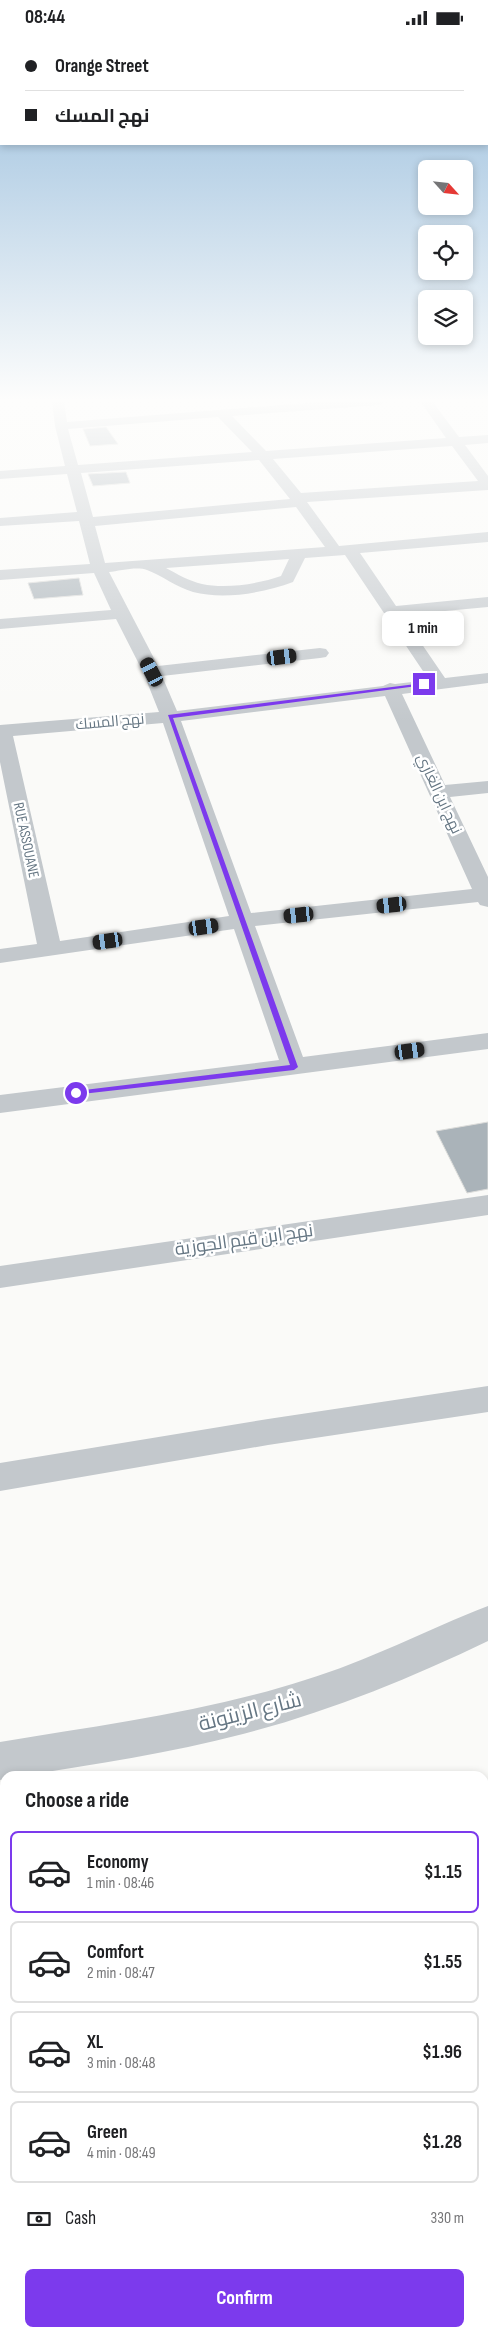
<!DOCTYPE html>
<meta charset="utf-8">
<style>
body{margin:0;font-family:"Sofia Sans Condensed",Cairo,sans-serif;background:#f6f6f6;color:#202124;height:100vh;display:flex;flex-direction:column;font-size:19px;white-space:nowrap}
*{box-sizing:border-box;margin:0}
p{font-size:16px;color:#757577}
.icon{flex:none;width:28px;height:28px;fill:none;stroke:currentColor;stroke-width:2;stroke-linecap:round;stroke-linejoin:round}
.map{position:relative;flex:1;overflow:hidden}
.side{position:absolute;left:0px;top:1736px;width:489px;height:566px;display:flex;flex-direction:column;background:#fff;border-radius:15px 15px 0 0;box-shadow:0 2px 8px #0003}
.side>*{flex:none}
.top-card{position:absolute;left:0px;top:0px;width:489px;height:110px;box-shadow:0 2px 8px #0003;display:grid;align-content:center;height:110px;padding:0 25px;background:#fff}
.needle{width:32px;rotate:117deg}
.controls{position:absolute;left:418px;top:125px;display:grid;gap:10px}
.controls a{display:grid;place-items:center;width:55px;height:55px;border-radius:8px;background:#fff;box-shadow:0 2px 8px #0003;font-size:25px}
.end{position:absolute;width:22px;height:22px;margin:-11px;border:6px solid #7c3aed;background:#fff;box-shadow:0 0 0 2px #fff}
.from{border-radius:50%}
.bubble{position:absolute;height:35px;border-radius:8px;background:#fff;box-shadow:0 2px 8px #0003;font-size:16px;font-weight:700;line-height:35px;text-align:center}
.car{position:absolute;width:15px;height:30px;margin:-15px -8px;border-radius:6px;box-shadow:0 0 4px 1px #0007;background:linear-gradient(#222 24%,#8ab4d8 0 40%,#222 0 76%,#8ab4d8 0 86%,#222 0)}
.top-card b{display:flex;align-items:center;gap:18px;height:48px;font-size:19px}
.top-card b+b{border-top:1px solid #e0e0e0}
.top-card i{width:12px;height:12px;background:#202124}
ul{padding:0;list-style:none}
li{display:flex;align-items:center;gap:15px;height:82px;margin:0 10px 8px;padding:0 15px;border:2px solid #e0e0e0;border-radius:8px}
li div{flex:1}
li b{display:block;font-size:19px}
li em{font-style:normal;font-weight:700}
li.selected{border-color:#7c3aed}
li>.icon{width:45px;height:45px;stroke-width:1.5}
h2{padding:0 25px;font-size:22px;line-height:60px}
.pay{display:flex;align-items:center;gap:12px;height:55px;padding:0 25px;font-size:19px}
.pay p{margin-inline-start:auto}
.cta{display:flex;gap:10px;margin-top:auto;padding:10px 25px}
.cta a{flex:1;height:58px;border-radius:8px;background:#7c3aed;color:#fff;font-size:20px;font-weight:700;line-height:58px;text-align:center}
.status{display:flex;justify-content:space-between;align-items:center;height:35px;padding:0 25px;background:#fff;direction:ltr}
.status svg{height:14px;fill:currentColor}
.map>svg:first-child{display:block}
.building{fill:#aab3b9;stroke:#dcdcda}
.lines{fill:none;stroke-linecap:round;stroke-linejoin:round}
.minor{fill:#c3c8cc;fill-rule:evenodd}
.route{fill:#7c3aed}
.labels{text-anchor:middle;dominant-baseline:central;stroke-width:5;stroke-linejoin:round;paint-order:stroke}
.far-street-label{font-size:15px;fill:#657683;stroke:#fff}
.street-label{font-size:18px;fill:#657683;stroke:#fff}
.near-street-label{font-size:21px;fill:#657683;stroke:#fff}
</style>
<div class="status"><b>08:44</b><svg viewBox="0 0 49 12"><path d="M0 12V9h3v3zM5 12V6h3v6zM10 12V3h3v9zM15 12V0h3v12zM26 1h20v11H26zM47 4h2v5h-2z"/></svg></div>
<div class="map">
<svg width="488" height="2302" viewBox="0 0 488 2302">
<rect width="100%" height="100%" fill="#fafaf8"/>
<!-- building -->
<g class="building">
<polygon points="106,392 118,409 90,411 83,394"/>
<polygon points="126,437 130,448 93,451 88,439"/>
<polygon points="79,543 83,560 34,564 28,548"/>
<polygon points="488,1087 488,1154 467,1158 436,1096"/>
</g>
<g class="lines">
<!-- minor -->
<g class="minor">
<path d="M 52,366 L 64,366 L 67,387 L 332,366 L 386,366 L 380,370 L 232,381 L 266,416 L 446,403 L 420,366 L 432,366 L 459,402 L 488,400 L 488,408 L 465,410 L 488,441 L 488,455 L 307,467 L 339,511 L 488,497 L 488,507 L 360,518 L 396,571 L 488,562 L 488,572 L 402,580 L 445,643 L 488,638 L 488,648 L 402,659 L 445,750 L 488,746 L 488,758 L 450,762 L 488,842 L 488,872 L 480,870 L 478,867 L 255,891 L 303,1022 L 488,998 L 488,1014 L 0,1078 L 0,1060 L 279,1025 L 234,894 L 0,928 L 0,914 L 37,909 L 0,727 L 0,690 L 159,677 L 143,637 L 116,584 L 0,594 L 0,584 L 111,575 L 94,538 L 0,545 L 0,535 L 90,529 L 79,486 L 0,491 L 0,483 L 77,477 L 67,439 L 0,444 L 0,436 L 65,431 L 55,391 ZM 218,382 L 252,417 L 78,430 L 68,394 ZM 452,411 L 478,446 L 301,458 L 273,424 ZM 259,425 L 290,464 L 93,482 L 81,438 ZM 296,472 L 325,512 L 105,528 L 95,491 ZM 345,520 L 429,645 L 395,649 L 390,648 L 383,651 L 177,676 L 162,641 L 320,623 L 326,622 L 329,618 L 326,614 L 320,613 L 158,631 L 109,537 C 119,536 137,531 147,535 C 163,541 176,552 193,557 C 224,565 263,558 293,547 L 305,523 ZM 289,524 L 281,541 C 258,549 226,554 202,549 C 189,546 177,539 166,533 ZM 385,661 L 472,854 L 251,878 L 181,686 ZM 163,688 L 229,881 L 60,906 L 13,701 Z"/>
<polygon points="488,1160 488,1180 0,1253 0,1231"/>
<polygon points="488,1351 488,1377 268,1410 0,1456 0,1428 268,1384"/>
<path d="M 488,1571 L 488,1606 C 409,1644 328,1677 243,1699 C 170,1718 96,1729 22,1741 L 5,1741 L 5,1744 L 0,1745 L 0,1707 C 102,1690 206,1677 305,1645 C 368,1626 426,1595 488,1571 Z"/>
</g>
</g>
<!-- sky -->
<linearGradient id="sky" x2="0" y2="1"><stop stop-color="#96bcdc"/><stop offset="0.53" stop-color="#fdfdfc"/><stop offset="1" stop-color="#fdfdfc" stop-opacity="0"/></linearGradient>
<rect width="488" height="688" fill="url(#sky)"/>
<!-- route -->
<polygon class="route" points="424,648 425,650 173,683 298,1032 294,1035 73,1060 73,1057 76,1056 290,1030 168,680"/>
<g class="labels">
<!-- far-street labels -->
<g class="far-street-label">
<text transform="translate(110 687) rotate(-5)">نهج المسك</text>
<text transform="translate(439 759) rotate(65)">نهج ابن الغازي</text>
<text transform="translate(26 805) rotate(78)">RUE ASSOUANE</text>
</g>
<!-- street labels -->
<g class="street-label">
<text transform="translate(244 1205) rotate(-8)">نهج ابن قيم الجوزية</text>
</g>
<!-- near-street labels -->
<g class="near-street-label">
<text transform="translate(250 1677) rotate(-14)">شارع الزيتونة</text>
</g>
</g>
</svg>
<div class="controls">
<a><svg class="needle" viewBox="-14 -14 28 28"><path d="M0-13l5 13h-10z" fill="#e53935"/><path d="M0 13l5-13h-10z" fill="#757577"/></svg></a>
<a><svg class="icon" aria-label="locate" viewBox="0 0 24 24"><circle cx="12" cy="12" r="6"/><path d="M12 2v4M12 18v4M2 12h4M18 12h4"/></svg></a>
<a><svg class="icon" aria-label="layers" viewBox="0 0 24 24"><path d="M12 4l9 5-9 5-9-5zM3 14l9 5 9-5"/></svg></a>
</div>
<i class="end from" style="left:76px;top:1058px"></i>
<i class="end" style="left:424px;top:649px"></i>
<div class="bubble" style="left:382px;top:576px;width:82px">1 min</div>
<i class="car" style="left:282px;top:622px;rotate:83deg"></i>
<i class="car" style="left:152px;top:637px;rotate:332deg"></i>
<i class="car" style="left:392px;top:870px;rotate:264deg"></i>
<i class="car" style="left:299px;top:880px;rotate:264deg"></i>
<i class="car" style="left:204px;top:892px;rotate:82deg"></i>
<i class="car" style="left:108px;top:906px;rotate:262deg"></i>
<i class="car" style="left:410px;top:1016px;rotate:82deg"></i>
<div class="top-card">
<b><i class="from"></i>Orange Street</b>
<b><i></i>نهج المسك</b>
</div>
<section class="side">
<h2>Choose a ride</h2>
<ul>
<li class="selected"><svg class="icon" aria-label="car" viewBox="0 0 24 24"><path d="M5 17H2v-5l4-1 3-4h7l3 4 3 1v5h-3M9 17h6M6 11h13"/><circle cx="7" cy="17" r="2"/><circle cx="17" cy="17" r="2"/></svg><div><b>Economy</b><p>1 min · 08:46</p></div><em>$1.15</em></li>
<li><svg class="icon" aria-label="car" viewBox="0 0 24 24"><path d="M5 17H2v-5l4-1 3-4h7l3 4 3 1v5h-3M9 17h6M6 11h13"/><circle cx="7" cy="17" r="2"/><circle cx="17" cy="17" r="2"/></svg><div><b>Comfort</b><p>2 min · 08:47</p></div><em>$1.55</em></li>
<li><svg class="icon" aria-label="car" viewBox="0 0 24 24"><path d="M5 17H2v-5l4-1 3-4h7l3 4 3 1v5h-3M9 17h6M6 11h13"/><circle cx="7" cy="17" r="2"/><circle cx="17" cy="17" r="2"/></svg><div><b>XL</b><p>3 min · 08:48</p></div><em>$1.96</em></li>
<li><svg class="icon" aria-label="car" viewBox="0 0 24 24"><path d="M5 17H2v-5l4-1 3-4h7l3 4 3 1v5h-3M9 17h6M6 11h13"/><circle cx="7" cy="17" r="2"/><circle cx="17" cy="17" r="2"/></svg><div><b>Green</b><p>4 min · 08:49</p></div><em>$1.28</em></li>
</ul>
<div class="pay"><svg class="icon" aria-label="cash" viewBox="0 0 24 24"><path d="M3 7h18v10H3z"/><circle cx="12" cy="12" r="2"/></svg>Cash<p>330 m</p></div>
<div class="cta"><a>Confirm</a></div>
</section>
</div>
